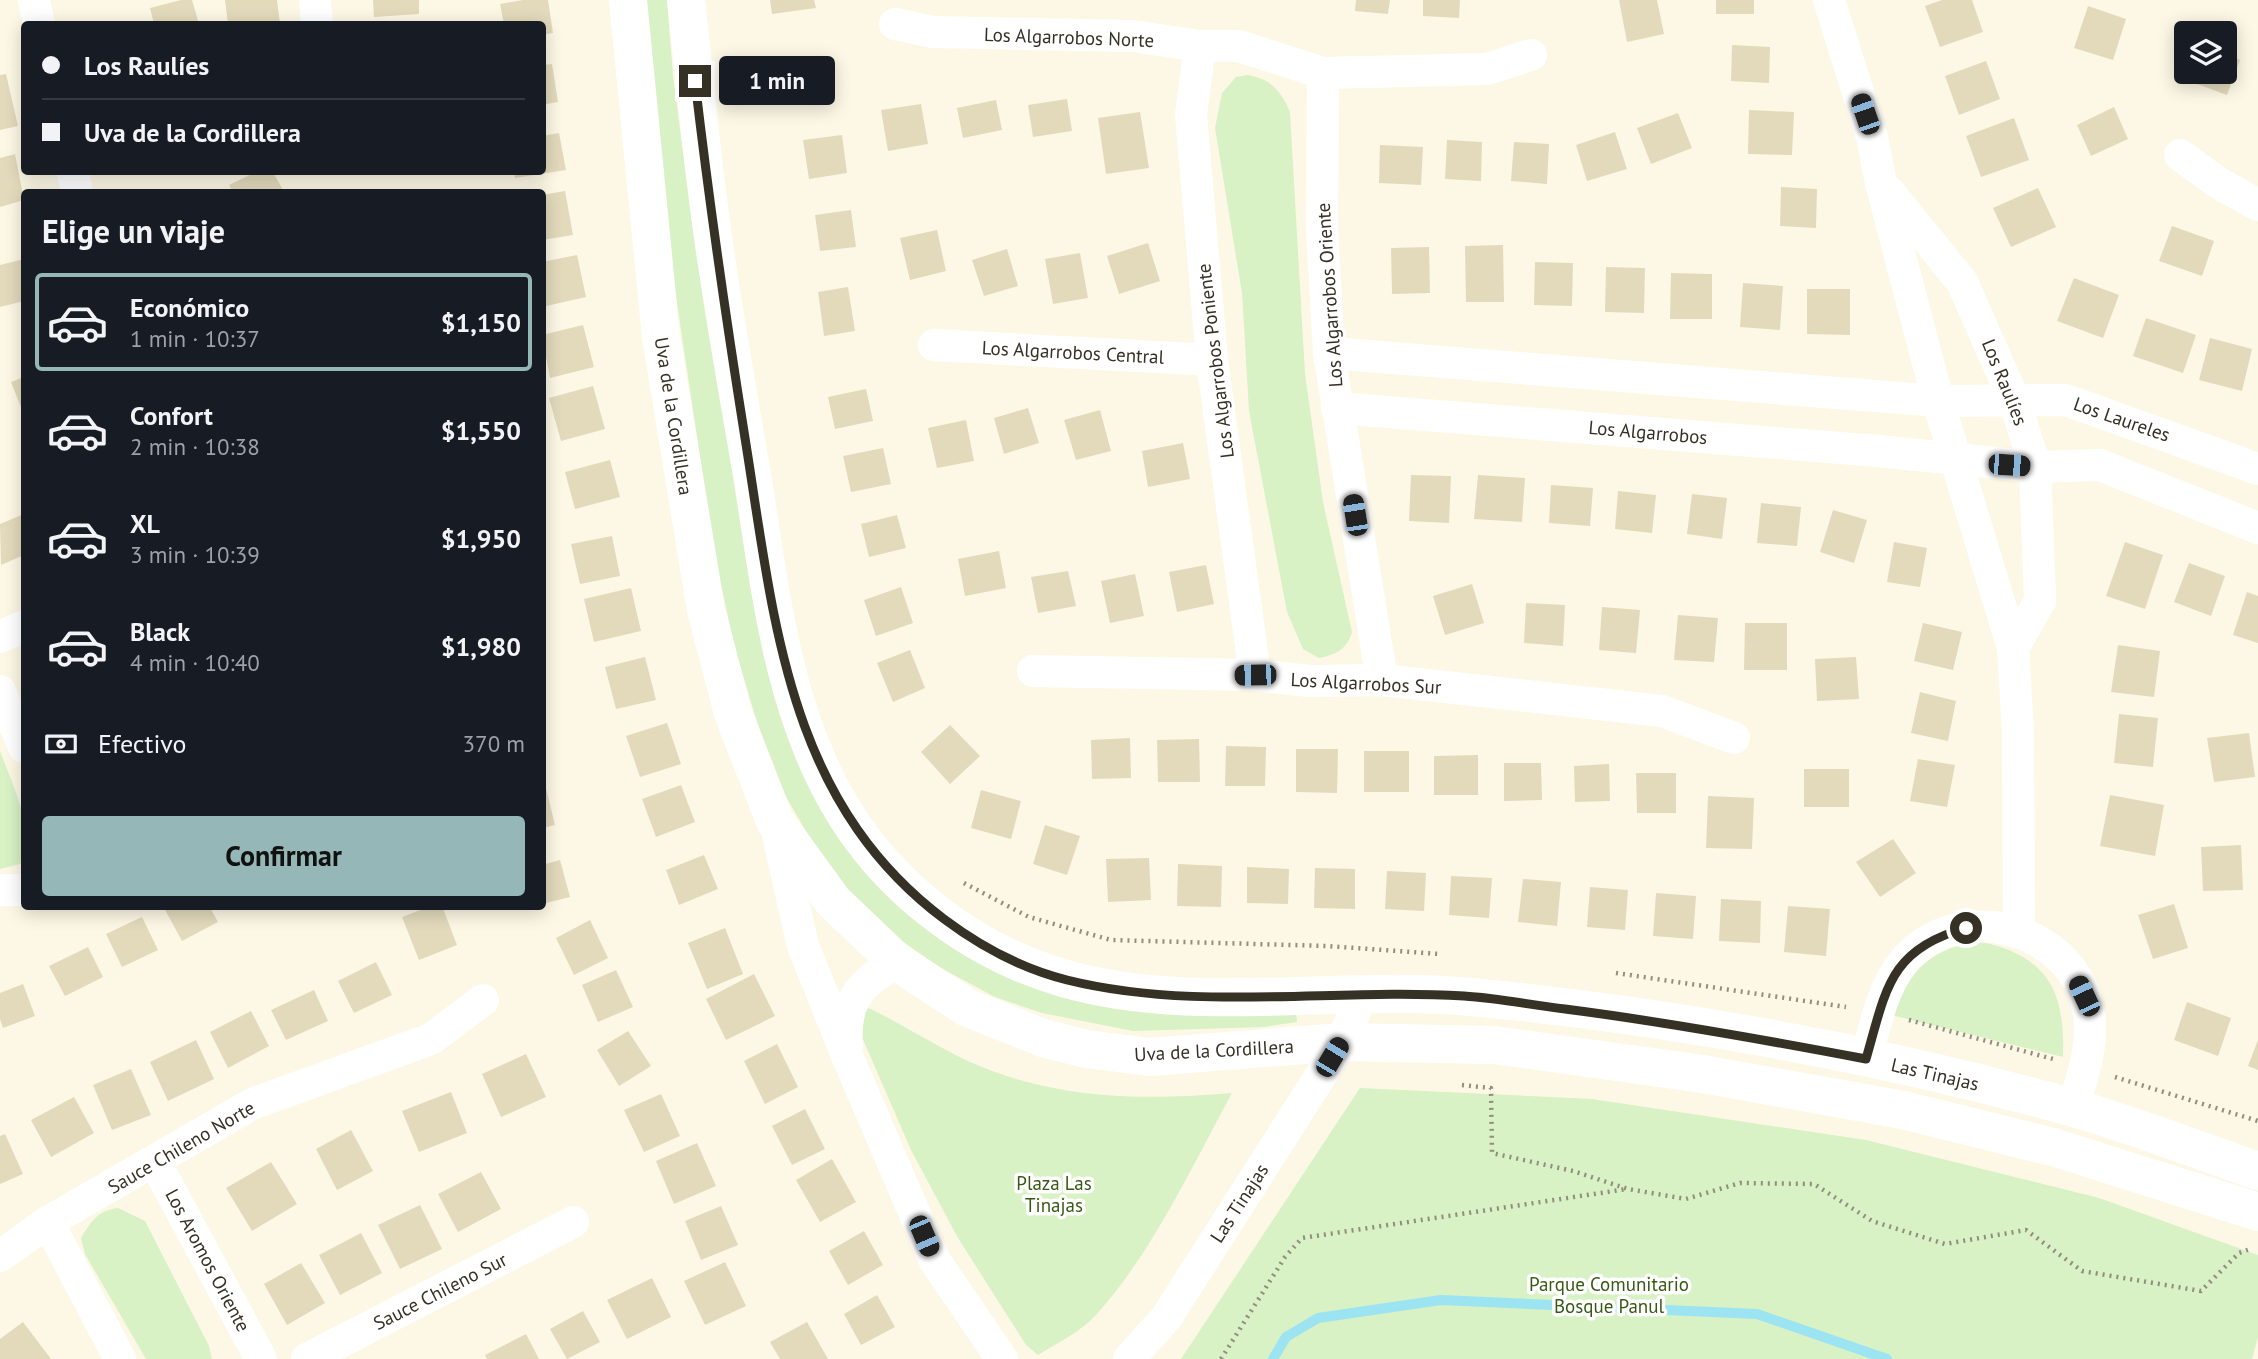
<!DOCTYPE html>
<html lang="es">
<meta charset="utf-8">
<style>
body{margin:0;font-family:"PT Sans",sans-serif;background:#20242c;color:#f1f3f6;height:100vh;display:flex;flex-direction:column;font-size:26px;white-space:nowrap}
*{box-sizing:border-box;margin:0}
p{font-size:23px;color:#9ea1a6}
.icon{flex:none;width:38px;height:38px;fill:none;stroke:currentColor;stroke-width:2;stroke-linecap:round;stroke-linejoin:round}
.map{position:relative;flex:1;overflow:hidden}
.panel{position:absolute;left:21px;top:189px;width:525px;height:721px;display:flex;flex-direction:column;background:#171b24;border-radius:7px;box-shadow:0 4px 18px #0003}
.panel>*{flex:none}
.hud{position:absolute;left:21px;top:21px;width:525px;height:154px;border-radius:7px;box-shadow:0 4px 18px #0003;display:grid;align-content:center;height:154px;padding:0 21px;background:#171b24}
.tools{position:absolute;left:2174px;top:21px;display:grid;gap:14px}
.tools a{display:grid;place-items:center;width:63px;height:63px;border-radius:7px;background:#171b24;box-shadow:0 4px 18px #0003;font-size:35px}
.end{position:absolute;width:32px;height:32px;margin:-16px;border:9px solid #353125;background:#fff;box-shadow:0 0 0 4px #fff}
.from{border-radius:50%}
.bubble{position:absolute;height:49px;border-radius:7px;background:#171b24;box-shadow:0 4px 18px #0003;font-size:23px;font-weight:700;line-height:49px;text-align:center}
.car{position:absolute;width:21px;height:42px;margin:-21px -10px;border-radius:9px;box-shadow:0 0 5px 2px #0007;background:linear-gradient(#222 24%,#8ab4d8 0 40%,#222 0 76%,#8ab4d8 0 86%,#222 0)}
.hud b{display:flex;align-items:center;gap:24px;height:66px;font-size:26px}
.hud b+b{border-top:2px solid #363941}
.hud i{width:18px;height:18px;background:#f1f3f6}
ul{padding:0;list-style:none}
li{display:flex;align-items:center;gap:21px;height:98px;margin:0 14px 10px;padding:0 7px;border:4px solid transparent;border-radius:7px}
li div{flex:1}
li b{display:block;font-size:26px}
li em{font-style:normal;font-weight:700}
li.selected{border-color:#95b7b7}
li>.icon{width:63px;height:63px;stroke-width:1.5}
h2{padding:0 21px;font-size:32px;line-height:84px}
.pay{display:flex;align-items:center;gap:18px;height:77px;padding:0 21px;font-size:26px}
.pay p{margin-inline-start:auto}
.action{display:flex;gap:14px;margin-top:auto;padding:14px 21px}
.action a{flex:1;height:80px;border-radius:7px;background:#95b7b7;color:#111;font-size:28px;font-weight:700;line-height:80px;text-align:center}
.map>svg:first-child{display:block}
.green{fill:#d8f1c5}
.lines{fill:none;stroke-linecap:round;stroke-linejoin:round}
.stream{stroke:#9ce4f1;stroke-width:10}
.building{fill:#e3dabc}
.path{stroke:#928d7e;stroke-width:4.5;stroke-dasharray:2 5;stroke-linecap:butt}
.minor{stroke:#fff;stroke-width:32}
.tertiary{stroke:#fff;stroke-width:38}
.route{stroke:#353125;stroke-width:9}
.labels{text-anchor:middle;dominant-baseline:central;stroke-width:7;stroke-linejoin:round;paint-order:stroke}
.street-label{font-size:19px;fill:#353125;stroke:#fff}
.park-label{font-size:19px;fill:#375914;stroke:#fff}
</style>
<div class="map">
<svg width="2258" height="1359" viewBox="0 0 2258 1359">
<rect width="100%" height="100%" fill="#fdf8e5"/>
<!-- green -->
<g class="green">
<polygon points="640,0 667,0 673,76 696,251 766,649 943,938 1296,1011 1297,1022 1264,1027 1133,1031 1042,1013 995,997 939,967 877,923 842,885 813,843 773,775 735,649 715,557 664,216"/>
<path d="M 1247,75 C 1270,78 1282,92 1290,112 L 1305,374 L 1323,502 L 1352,632 C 1347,649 1336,655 1319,658 L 1303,649 L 1287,612 L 1249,411 L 1242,293 L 1215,128 L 1222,93 L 1236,77 Z"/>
<path d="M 0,751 C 11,781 38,835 20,864 L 0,869 Z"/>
<path d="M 1982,942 C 2049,957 2065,992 2063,1057 L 1891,1015 C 1907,970 1936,945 1982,942 Z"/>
<path d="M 861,1007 L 871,1009 C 905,1026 936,1046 970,1062 C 1053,1099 1143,1101 1232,1093 C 1191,1168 1153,1252 1095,1316 C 1080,1332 1056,1344 1038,1355 L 1026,1345 L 958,1238 L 911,1150 L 855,1021 Z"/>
<polygon points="1360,1088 1592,1099 1866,1140 2099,1198 2258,1255 2258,1337 2252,1359 1181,1359"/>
<path d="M 118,1208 L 145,1221 L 209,1346 L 212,1359 L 146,1359 L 85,1254 L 81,1238 C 91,1222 98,1210 118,1208 Z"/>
</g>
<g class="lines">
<!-- stream -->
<polyline class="stream" points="1273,1359 1286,1337 1318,1318 1441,1300 1757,1314 1887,1359"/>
</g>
<!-- building -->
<g class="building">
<polygon points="181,0 192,0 199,24 154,24 150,8"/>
<polygon points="225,0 277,0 280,24 228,24"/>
<polygon points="373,0 419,0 419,14 374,17"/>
<polygon points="523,0 548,0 553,33 542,35 542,24 504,24 500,4"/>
<polygon points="770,0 814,0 816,8 772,14"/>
<polygon points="1356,0 1390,0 1388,14 1355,11"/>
<polygon points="1423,0 1460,0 1459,18 1423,16"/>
<polygon points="1619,0 1657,0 1664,34 1627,42"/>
<rect x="1716" y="0" width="38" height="14"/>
<polygon points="1942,0 1972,0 1983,32 1940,47 1925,6"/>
<polygon points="2088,6 2126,19 2113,60 2074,48"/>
<polygon points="1732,45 1770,47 1769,83 1731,81"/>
<polygon points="2224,54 2240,60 2227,95 2189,81 2192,72 2224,72"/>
<polygon points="1986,61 2000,99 1959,115 1945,76"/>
<polygon points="813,63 818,99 791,104 785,68"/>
<polygon points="552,64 558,102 542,105 542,65"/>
<polygon points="6,74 18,126 0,130 0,75"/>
<polygon points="1067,99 1072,131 1033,137 1028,105"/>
<polygon points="996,100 1002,130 963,138 957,108"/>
<polygon points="921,104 928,144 888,151 881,110"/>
<polygon points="2114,107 2128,139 2091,156 2077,125"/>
<polygon points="1749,110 1794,112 1792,155 1748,154"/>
<polygon points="1140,112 1149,168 1106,174 1098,118"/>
<polygon points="1678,113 1692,148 1651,164 1637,128"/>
<polygon points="2014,118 2029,160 1981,177 1966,136"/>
<polygon points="1615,132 1627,169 1587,181 1576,145"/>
<polygon points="559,133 566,170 515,178 514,172 542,172 542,136"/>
<polygon points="842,135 847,173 809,179 803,140"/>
<polygon points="1447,140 1482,142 1481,181 1445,179"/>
<polygon points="1514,142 1549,144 1547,184 1511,181"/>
<polygon points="1380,145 1423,147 1421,185 1379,183"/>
<polygon points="15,154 24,200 0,207 0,158"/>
<polygon points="256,172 273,172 284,192 233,192 229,185"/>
<polygon points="1781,187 1817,189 1816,228 1780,226"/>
<polygon points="2038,188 2056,227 2011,247 1993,208"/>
<polygon points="565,191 573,235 542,240 542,195"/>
<polygon points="851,210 856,247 820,251 815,215"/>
<polygon points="2172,226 2214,241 2202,276 2159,261"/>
<polygon points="937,230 946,271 910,280 900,238"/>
<polygon points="1148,243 1160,281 1119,294 1107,256"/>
<polygon points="1503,245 1504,302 1466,302 1465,246"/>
<polygon points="1429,247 1430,293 1392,294 1391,248"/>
<polygon points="1007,249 1018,286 984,296 972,260"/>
<polygon points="1080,253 1088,298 1053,304 1045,259"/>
<polygon points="577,255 586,297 542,307 542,262"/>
<polygon points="24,259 24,301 0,307 0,265"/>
<polygon points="1535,262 1573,263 1572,306 1534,305"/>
<polygon points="1606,267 1645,268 1644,313 1605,312"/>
<polygon points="1671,273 1712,274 1712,319 1670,319"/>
<polygon points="2074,278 2119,295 2103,338 2057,321"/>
<polygon points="1743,283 1783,286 1780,330 1740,327"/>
<polygon points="848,287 855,331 824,336 818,292"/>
<polygon points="1807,289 1850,289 1850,335 1807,334"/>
<polygon points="2146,318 2196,335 2183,373 2133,356"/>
<polygon points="583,325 594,367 550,378 542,335"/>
<polygon points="2210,338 2252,349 2242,391 2199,380"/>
<polygon points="24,377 24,415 11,382"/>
<polygon points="593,386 605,429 561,441 549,398"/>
<polygon points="866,389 873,421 835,429 828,397"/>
<polygon points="1028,408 1039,443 1004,454 994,418"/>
<polygon points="1100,410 1111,451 1076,460 1064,420"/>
<polygon points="966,420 974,461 937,468 928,428"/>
<polygon points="1183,443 1190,479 1148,487 1142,451"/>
<polygon points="883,448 891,484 851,492 843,456"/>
<polygon points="610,460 620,497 575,509 565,472"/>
<polygon points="1411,475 1451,476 1449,523 1409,521"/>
<polygon points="1478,475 1525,478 1522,522 1474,519"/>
<polygon points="1551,485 1593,488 1590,526 1549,523"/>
<polygon points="1618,491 1656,495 1652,533 1615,529"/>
<polygon points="1692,494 1727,498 1722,539 1687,534"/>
<polygon points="1761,503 1801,507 1797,546 1757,543"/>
<polygon points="1833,510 1867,520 1854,563 1820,552"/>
<polygon points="24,514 24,555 1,565 0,524"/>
<polygon points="897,515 906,548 869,557 861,524"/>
<polygon points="612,536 620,576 580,584 571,544"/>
<polygon points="1894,542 1927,548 1920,587 1887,582"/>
<polygon points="2125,542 2163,555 2145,609 2106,596"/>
<polygon points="999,551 1006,588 965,596 958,559"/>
<polygon points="2189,563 2225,576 2211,616 2174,602"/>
<polygon points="1206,565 1214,604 1177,612 1169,572"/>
<polygon points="1068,571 1076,606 1038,613 1031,577"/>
<polygon points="1135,574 1144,616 1110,623 1101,581"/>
<polygon points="1472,584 1484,623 1445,635 1433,596"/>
<polygon points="901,587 913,623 876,636 864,600"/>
<polygon points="631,588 641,631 594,642 584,599"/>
<polygon points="2247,592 2258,596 2258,643 2233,635"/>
<polygon points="1526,603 1565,605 1563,646 1524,643"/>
<polygon points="1602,607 1640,610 1636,653 1599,650"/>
<polygon points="1678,615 1718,618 1714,662 1674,660"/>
<polygon points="1745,623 1787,623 1787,670 1744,670"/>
<polygon points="1923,623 1962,632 1953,670 1914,661"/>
<polygon points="2118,645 2160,651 2154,697 2111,692"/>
<polygon points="910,650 925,688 893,702 877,663"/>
<polygon points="645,657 656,700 616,709 605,667"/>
<polygon points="1856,657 1859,699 1817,701 1815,659"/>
<polygon points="1920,692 1956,701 1948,741 1911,733"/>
<polygon points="2119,714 2158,718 2153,767 2114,763"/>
<polygon points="667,723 681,764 640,777 626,736"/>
<polygon points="950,725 980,756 950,784 921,752"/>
<polygon points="2249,733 2255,777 2214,782 2207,738"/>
<polygon points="1130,738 1131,778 1092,779 1091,740"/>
<polygon points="1199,739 1200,782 1158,782 1157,740"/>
<polygon points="1226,746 1266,747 1265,786 1225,786"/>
<polygon points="1296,749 1338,749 1337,793 1296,792"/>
<rect x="1364" y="751" width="45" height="41"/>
<polygon points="1478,755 1478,795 1434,795 1434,756"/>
<polygon points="1918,759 1955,765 1947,807 1910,801"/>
<polygon points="1504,763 1541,763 1542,800 1504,801"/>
<polygon points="1609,764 1610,801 1575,802 1574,766"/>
<rect x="1804" y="769" width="45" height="38"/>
<polygon points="1636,773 1676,773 1676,813 1637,813"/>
<polygon points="542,784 545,784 555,825 542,828"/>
<polygon points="681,785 695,822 656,837 642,799"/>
<polygon points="981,790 1021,801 1011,839 971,828"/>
<polygon points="2110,795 2164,805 2155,856 2100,846"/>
<polygon points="1708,796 1754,798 1752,849 1706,848"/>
<polygon points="1045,825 1080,836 1067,875 1033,864"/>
<polygon points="1893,839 1916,873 1880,897 1856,862"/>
<polygon points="2241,845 2243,890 2203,891 2201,847"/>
<polygon points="704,855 718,889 679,905 666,870"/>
<polygon points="1149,858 1151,900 1108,902 1106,859"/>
<polygon points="560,860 570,897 542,904 542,865"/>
<polygon points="1178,864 1222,866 1221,907 1177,906"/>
<polygon points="1247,867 1289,869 1288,904 1247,903"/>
<polygon points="1315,868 1355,869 1355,909 1314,908"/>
<polygon points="1387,871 1426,873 1424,911 1385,909"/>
<polygon points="1451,876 1492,878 1489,918 1449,915"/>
<polygon points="1523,879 1561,882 1557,926 1518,922"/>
<polygon points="1590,887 1628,890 1625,930 1587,927"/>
<polygon points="1656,893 1696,896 1693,939 1653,936"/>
<polygon points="1721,899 1761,901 1760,943 1719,941"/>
<polygon points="2174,904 2188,948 2153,959 2138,915"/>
<polygon points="163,906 209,906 218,922 182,941"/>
<polygon points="431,906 442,906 457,945 419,960 402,917"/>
<polygon points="1788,906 1830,909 1826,956 1784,952"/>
<polygon points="142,917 158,950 122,967 106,934"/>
<polygon points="590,920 608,958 574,975 556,938"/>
<polygon points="725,928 743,974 707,989 688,943"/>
<polygon points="88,947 103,977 65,996 49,966"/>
<polygon points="376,962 392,995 354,1013 338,981"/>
<polygon points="616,970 633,1007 598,1022 582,985"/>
<polygon points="754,974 775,1016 726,1040 706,999"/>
<polygon points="23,984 35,1016 3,1028 0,1019 0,993"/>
<polygon points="314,990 328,1021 286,1040 271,1010"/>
<polygon points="2187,1002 2231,1018 2218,1056 2174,1040"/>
<polygon points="251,1011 269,1046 228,1068 210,1032"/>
<polygon points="628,1031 651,1066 619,1086 597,1050"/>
<polygon points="196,1040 214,1079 168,1101 150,1062"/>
<polygon points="2258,1040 2258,1070 2248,1066"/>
<polygon points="777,1044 798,1087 765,1104 744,1061"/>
<polygon points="526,1054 546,1097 501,1117 482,1074"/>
<polygon points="131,1069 151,1115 112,1130 93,1085"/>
<polygon points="451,1092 467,1133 419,1152 402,1111"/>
<polygon points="661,1094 680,1136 644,1152 624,1110"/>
<polygon points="74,1097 94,1133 51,1157 31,1120"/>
<polygon points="805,1109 825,1149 792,1165 772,1126"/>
<polygon points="351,1130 373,1171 337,1190 316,1149"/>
<polygon points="5,1134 23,1174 0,1184 0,1136"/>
<polygon points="697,1143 716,1186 674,1204 656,1161"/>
<polygon points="832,1159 856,1202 820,1222 796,1180"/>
<polygon points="271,1162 297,1204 252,1231 226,1188"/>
<polygon points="481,1172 501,1209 458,1232 438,1194"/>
<polygon points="420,1205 442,1249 400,1269 378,1225"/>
<polygon points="721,1206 738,1245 701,1260 685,1221"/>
<polygon points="864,1231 883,1265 848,1285 829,1251"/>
<polygon points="361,1233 382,1273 340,1295 319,1255"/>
<polygon points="725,1262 746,1306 705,1325 684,1281"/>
<polygon points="301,1263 325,1303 287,1325 264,1284"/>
<polygon points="652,1278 671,1317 627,1339 607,1300"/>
<polygon points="877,1295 895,1327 861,1345 844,1314"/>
<polygon points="583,1311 600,1342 567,1359 550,1329"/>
<polygon points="23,1322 51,1359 0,1359 0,1339"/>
<polygon points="807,1322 828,1359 780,1359 770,1342"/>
<polygon points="526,1334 539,1359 487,1359 485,1355"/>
</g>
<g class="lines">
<!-- path -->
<g class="path">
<polyline points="964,883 1029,917 1111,940 1327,946 1440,954"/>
<polyline points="1616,973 1846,1007"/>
<polyline points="1909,1020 2053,1059"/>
<polyline points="2115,1077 2258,1121"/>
<polyline points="1462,1085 1491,1088 1492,1153 1573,1171 1628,1189 1686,1199 1740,1183 1814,1184 1872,1221 1945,1244 2026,1230 2082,1271 2201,1291 2239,1253 2250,1249"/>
<polyline points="1221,1359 1285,1257 1302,1238 1627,1189"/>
</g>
<!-- minor -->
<g class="minor">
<polyline points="34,0 39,24"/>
<polyline points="315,0 317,24"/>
<polyline points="1829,0 1872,137 1881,183 1938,401 2013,648 2018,733 2019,931"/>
<polyline points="895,24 933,32 1132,36 1200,46 1239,46 1323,73 1487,69 1531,55"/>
<polyline points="1200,46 1191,115 1212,360 1255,675"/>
<polyline points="1323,73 1322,229 1329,353 1382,680"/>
<polyline points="2180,155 2217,182 2258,205"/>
<polyline points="73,172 77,192"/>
<polyline points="1889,192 1962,282 2015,402 2035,467 2040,601 2013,648"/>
<polyline points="934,345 1212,360"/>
<polyline points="1329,353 1938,401 2066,400 2258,469"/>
<polyline points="1337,408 1878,451 2035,467 2100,465 2258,528"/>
<polyline points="0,637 24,626"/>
<polyline points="1033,671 1255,675 1309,681 1382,680 1662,711 1734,738"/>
<polyline points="0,691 24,747"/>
<polyline points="776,826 803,946 848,1058 935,1261 1002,1359"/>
<polyline points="0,890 24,890"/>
<path d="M 847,1046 C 844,1000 859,984 897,962"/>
<path d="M 1866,1059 C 1875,1027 1881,991 1902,964 C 1956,895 2076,927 2089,1013 C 2094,1046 2082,1077 2073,1108"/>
<polyline points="155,1162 261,1359"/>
<polyline points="48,1222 120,1359"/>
<polyline points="0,1256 48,1222 252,1104 431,1039 483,1000"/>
<polyline points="307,1359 573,1222"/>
<polyline points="1129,1359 1166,1318 1323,1072 1342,1042 1362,994"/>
</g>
<!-- tertiary -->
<g class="tertiary">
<polyline points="628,0 661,337 706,610 733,713 775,821 833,901 897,962 968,1008 1046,1039 1087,1049 1150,1057 1342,1042 1494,1045 1703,1074 1903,1110 2053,1147 2258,1212"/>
<path d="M 686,0 C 695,81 702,163 714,244 C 725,322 739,399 752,475 C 770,586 781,703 838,802 C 886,886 970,951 1063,978 C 1193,1016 1338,984 1471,997 C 1666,1015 1881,1054 2070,1107 C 2133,1125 2195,1149 2258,1171"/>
</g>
</g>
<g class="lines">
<!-- route -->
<path class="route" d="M 695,81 C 709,201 726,319 745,438 C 774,618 786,800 944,919 C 980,946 1023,969 1067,980 C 1196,1012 1333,988 1464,996 C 1498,998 1531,1005 1565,1009 C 1666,1022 1766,1040 1866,1059 C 1886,990 1889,949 1966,928"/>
</g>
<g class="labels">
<!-- street labels -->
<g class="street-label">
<text transform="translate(1069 37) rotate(2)">Los Algarrobos Norte</text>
<text transform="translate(1329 295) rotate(-94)">Los Algarrobos Oriente</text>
<text transform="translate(1073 352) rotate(3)">Los Algarrobos Central</text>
<text transform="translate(1215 361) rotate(-97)">Los Algarrobos Poniente</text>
<text transform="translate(2005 382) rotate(68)">Los Raulíes</text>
<text transform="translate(674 416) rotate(81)">Uva de la Cordillera</text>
<text transform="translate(2122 419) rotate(19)">Los Laureles</text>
<text transform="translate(1648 432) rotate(5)">Los Algarrobos</text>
<text transform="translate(1366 683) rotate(3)">Los Algarrobos Sur</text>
<text transform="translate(1214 1050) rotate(-3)">Uva de la Cordillera</text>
<text transform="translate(1935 1074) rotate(13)">Las Tinajas</text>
<text transform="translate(181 1147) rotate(-30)">Sauce Chileno Norte</text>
<text transform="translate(1239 1203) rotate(-57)">Las Tinajas</text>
<text transform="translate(208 1260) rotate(62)">Los Aromos Oriente</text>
<text transform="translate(440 1291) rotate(-27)">Sauce Chileno Sur</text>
</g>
<!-- park labels -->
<g class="park-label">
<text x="1054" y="1183">Plaza Las<tspan x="1054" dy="22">Tinajas</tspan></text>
<text x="1609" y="1284">Parque Comunitario<tspan x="1609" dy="22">Bosque Panul</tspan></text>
</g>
</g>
</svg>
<div class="tools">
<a><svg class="icon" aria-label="layers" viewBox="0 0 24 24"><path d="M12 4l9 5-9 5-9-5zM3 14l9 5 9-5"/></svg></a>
</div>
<i class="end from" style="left:1966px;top:928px"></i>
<i class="end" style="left:695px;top:81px"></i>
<div class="bubble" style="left:719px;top:56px;width:116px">1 min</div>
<i class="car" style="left:1865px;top:114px;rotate:341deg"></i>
<i class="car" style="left:2009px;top:465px;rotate:94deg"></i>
<i class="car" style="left:1355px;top:515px;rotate:351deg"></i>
<i class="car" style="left:1255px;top:675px;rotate:269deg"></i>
<i class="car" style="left:2084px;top:996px;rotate:335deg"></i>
<i class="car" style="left:1332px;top:1057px;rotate:31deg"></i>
<i class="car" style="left:924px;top:1236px;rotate:157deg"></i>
<div class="hud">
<b><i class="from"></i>Los Raulíes</b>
<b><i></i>Uva de la Cordillera</b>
</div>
<section class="panel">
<h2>Elige un viaje</h2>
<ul>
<li class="selected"><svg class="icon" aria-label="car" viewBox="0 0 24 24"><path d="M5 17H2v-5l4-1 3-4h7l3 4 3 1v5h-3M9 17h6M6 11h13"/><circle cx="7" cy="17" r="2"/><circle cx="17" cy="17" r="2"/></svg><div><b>Económico</b><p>1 min · 10:37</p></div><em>$1,150</em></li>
<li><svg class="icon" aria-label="car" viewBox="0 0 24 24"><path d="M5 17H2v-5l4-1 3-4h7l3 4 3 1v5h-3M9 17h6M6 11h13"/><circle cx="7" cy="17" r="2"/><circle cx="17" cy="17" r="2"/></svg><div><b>Confort</b><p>2 min · 10:38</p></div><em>$1,550</em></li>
<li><svg class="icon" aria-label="car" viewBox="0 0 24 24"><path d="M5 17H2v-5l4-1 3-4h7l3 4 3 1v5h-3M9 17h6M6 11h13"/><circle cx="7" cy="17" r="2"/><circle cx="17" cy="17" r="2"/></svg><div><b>XL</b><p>3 min · 10:39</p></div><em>$1,950</em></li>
<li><svg class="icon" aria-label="car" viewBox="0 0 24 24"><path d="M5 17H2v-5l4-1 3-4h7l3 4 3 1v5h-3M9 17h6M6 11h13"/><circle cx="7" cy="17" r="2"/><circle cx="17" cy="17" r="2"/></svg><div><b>Black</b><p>4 min · 10:40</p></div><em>$1,980</em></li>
</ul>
<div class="pay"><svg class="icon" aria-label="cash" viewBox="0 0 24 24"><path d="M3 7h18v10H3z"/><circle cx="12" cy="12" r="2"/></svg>Efectivo<p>370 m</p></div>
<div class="action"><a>Confirmar</a></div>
</section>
</div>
